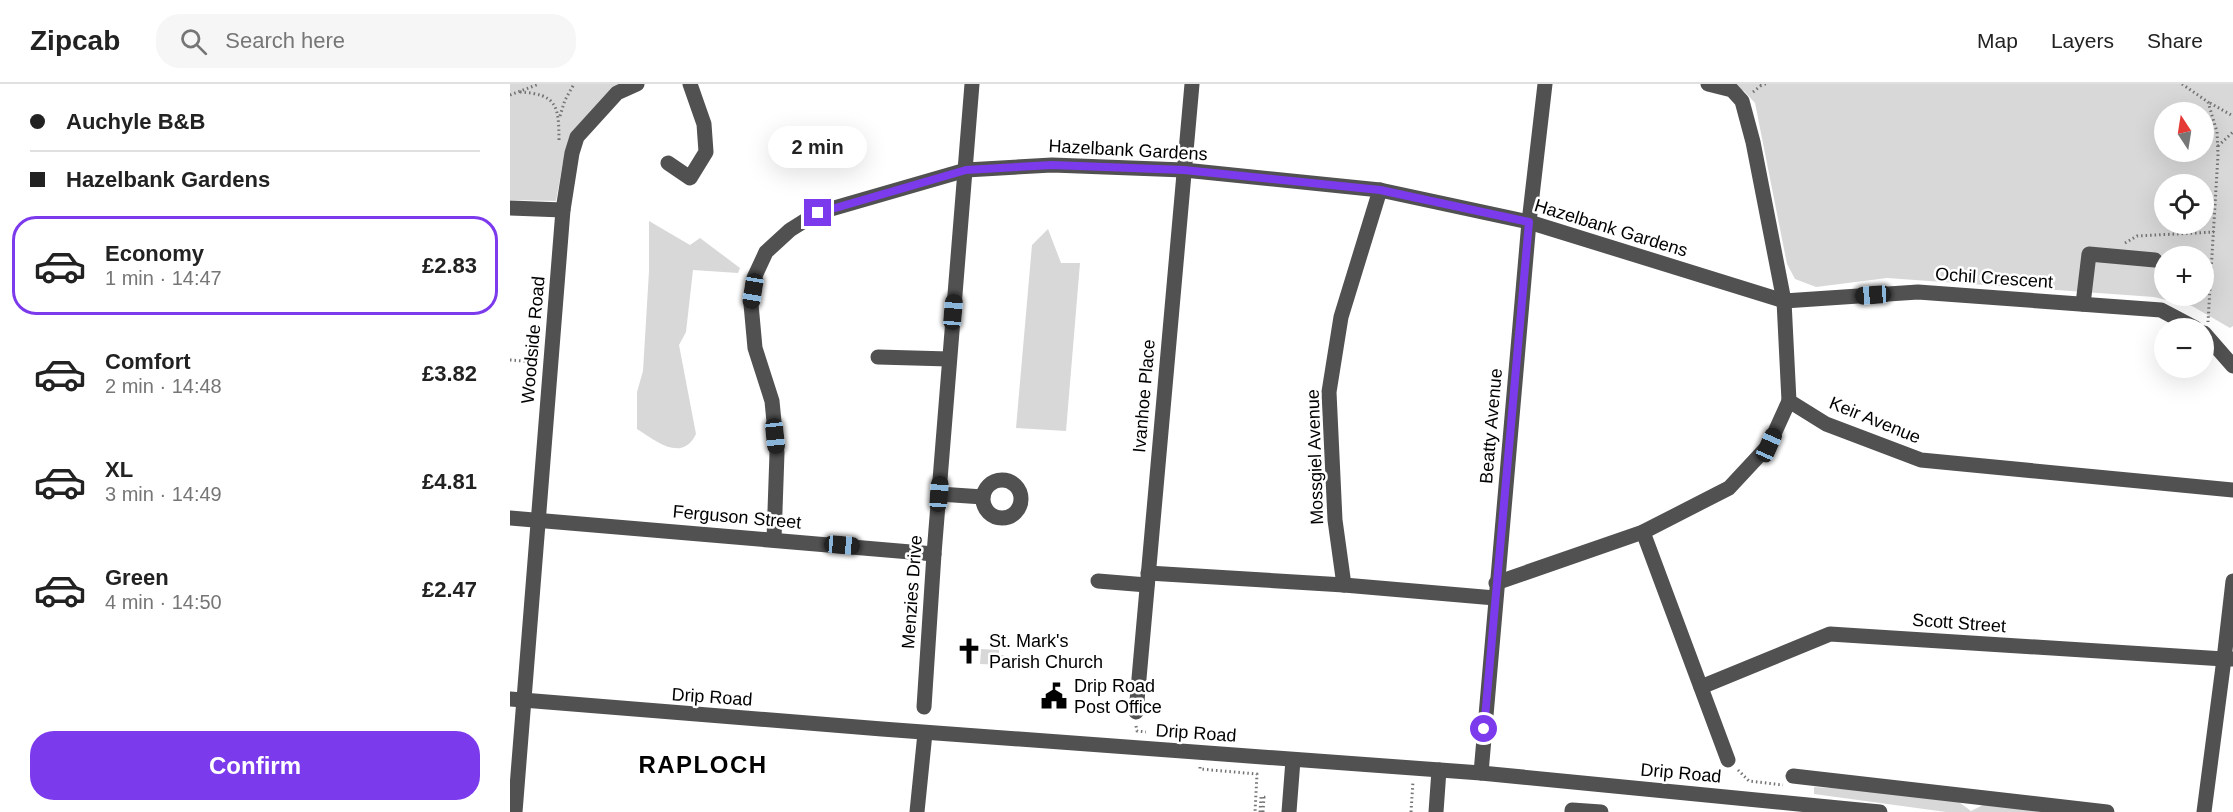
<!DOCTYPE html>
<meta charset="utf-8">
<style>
body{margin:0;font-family:Arial,sans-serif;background:#f6f6f6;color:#222;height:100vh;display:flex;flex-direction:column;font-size:22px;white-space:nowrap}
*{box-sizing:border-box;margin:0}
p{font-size:20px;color:#767676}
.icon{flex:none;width:33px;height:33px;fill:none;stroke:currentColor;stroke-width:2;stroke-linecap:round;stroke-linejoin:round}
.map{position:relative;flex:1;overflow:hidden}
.drawer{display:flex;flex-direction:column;background:#fff;width:510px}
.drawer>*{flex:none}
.guide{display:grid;align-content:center;height:132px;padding:0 30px;background:#fff}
.needle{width:39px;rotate:348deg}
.fabs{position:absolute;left:1644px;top:18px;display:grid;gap:12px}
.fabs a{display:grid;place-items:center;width:60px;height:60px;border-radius:50%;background:#fff;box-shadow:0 6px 24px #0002;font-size:30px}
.end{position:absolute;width:27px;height:27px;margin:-14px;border:8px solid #7c3aed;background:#fff;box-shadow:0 0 0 3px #fff}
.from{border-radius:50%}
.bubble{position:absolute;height:42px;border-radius:21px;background:#fff;box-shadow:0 6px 24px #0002;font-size:20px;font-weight:800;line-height:42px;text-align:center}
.car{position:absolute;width:18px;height:36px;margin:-18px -9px;border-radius:8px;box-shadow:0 0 4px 2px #0007;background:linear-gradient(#222 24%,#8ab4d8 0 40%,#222 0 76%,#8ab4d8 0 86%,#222 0)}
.guide b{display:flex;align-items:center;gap:21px;height:57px;font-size:22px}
.guide b+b{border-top:2px solid #e0e0e0}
.guide i{width:15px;height:15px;background:#222}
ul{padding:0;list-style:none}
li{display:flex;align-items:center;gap:18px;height:99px;margin:0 12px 9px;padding:0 18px;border:3px solid transparent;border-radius:24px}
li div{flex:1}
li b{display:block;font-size:22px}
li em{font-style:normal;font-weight:800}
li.on{border-color:#7c3aed}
li>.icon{width:54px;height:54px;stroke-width:1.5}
.primary-button{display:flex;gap:12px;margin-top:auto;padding:12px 30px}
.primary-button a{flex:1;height:69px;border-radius:24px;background:#7c3aed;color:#fff;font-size:24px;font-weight:800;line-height:69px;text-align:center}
header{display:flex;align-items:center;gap:36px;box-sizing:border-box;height:84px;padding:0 30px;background:#fff;border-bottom:2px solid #e0e0e0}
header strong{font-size:28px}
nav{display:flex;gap:33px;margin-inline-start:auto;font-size:21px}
.search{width:420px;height:54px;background:#f6f6f6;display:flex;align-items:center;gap:15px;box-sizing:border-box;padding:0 21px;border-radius:24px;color:#767676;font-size:22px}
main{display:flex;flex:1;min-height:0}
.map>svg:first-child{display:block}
.green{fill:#d8d8d8;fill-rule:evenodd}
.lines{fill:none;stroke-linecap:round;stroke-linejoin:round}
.path{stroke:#737373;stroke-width:3;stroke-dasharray:1.5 3;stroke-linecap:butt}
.minor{stroke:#515151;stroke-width:15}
.route{stroke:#7c3aed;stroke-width:8}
.labels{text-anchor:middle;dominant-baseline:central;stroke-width:5;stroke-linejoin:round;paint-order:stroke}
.street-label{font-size:18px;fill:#000;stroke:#fff}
.poi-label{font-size:18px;fill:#000;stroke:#fff;text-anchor:start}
.district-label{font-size:24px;font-weight:bold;letter-spacing:1.5px;fill:#000;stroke:#fff}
</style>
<header>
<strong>Zipcab</strong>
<div class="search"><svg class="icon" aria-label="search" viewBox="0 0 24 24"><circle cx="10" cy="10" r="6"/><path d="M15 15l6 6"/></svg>Search here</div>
<nav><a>Map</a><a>Layers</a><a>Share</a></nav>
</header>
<main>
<section class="drawer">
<div class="guide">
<b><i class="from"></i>Auchyle B&amp;B</b>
<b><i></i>Hazelbank Gardens</b>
</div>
<ul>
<li class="on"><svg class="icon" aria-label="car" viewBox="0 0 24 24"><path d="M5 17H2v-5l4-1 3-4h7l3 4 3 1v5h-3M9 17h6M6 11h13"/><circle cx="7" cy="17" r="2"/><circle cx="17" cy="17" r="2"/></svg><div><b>Economy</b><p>1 min · 14:47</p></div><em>£2.83</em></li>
<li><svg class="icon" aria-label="car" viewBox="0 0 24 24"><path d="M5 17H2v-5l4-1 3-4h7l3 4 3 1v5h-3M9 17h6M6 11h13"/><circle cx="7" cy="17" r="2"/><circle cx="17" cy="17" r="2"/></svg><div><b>Comfort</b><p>2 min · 14:48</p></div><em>£3.82</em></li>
<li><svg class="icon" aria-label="car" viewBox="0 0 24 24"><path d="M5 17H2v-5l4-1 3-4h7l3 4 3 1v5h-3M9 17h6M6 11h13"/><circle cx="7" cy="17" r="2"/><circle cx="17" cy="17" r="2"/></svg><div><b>XL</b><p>3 min · 14:49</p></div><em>£4.81</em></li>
<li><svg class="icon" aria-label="car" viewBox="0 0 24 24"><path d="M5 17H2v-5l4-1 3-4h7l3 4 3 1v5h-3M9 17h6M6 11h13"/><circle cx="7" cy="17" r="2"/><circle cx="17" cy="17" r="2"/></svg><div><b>Green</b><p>4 min · 14:50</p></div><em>£2.47</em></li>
</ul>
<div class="primary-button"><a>Confirm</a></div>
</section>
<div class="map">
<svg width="1723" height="728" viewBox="0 0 1723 728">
<rect width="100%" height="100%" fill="#fff"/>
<!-- green -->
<g class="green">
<polygon points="0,0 118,0 53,78 46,117 0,116"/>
<path d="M 1213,0 L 1723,0 L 1723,242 L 1720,244 L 1682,222 L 1644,213 L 1377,194 L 1306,203 L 1285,195 L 1277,180 L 1245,19 L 1234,7 ZM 1654,28 L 1694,28 L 1694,68 L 1654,68 ZM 1654,100 L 1694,100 L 1694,140 L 1654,140 ZM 1654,172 L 1694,172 L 1694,212 L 1654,212 Z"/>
<path d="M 139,137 L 180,161 L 190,154 L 230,184 L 228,189 L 183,186 L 176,248 L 169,261 L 186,350 C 172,379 146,357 127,345 L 127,308 L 133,287 L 139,187 Z"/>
<polygon points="538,145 551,179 570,179 556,347 506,344 522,161"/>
<polygon points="471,565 489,566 489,571 494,571 493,581 470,580"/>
<polygon points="1304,703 1422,710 1449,718 1461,727 1477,719 1546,728 1436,728 1304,710"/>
</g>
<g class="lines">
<!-- path -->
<g class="path">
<polyline points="1250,0 1259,0"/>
<polyline points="1672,0 1698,18 1707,48 1708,71 1698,238"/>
<path d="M 10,8 C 47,10 49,22 49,57"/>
<polyline points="1243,8 1253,0"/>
<polyline points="0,11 29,0"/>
<polyline points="1700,19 1723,32"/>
<polyline points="50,32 55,16 64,0"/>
<polyline points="1708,62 1723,48"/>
<polyline points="1615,159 1627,152 1704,148"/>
<polyline points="0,276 28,278"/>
<polyline points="626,642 627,647 636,648"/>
<polyline points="690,683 690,685 747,690 745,728"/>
<polyline points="1228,686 1239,697 1273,701"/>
<polyline points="750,728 751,713 754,713 753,728"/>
<polyline points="901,728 903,697"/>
</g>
<!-- minor -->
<g class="minor">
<polyline points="1198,0 1222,6 1232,17 1243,58 1274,217 1279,317 1316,340 1411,376 1723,406"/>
<polyline points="158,79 180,94 196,68 194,40 180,0"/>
<polyline points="0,124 53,126"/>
<polyline points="1573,220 1579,170 1645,176"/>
<polyline points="1694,249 1723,282"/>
<polyline points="368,273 439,275"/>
<circle cx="492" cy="415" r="19"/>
<polyline points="429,410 473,413"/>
<polyline points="0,434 424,470"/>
<polyline points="1133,448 1218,676"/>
<polyline points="264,455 267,369 262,317 245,264 241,220 244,194 256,168 280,146 307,129 456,86 542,81 674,86 870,106 1019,138 1274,217 1408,208 1651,226 1685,244"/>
<polyline points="638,489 834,501 985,514"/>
<polyline points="588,497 637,501"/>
<polyline points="986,499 1133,448 1219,404 1259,361 1279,317"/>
<polyline points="834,501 825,436 819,308 831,233 870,106"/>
<polyline points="1191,603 1320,550 1714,575 1723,497"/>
<polyline points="0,615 372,645 971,689 1370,728"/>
<polyline points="414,623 424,470 462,0"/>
<polyline points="626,628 682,0"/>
<polyline points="971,689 1019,138 1035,0"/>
<polyline points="1283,692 1597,728"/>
<polyline points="5,728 53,126 62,69 67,53 107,9 127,0"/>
<polyline points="407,728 415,649"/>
<polyline points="779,728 783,676"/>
<polyline points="926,728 929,686"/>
<polyline points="1062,728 1062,726 1091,728"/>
<polyline points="1694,728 1714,575 1723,575"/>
</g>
</g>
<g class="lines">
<!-- route -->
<polyline class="route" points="308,129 456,86 542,81 674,86 870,106 1019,138 974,645"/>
</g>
<!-- icons -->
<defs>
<g id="church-bare" transform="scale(2.07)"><path d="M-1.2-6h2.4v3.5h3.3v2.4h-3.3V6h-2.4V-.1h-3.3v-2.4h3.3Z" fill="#000" stroke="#fff" stroke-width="2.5" paint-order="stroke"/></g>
<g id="civic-bare" transform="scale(2.07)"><path d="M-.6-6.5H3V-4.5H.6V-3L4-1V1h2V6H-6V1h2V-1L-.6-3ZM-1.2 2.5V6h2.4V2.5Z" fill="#000" stroke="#fff" stroke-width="2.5" paint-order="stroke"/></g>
</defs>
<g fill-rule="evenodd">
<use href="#church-bare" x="459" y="567"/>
<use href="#civic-bare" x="544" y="612"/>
</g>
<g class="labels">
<!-- street labels -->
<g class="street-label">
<text transform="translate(618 66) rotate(3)">Hazelbank Gardens</text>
<text transform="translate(1101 144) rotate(17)">Hazelbank Gardens</text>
<text transform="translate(1484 194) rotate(4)">Ochil Crescent</text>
<text transform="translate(23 256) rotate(-85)">Woodside Road</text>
<text transform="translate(634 312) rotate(-85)">Ivanhoe Place</text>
<text transform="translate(1365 336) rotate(22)">Keir Avenue</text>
<text transform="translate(981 342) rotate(-85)">Beatty Avenue</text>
<text transform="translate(805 373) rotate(-92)">Mossgiel Avenue</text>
<text transform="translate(227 433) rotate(5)">Ferguson Street</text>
<text transform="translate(402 508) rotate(-86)">Menzies Drive</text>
<text transform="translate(1449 539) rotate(4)">Scott Street</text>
<text transform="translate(202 613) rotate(4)">Drip Road</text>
<text transform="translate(686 649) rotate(4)">Drip Road</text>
<text transform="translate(1171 689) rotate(5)">Drip Road</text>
</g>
<!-- poi labels -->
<g class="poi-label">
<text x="479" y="557">St. Mark's<tspan x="479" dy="21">Parish Church</tspan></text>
<text x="564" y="602">Drip Road<tspan x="564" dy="21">Post Office</tspan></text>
</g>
<!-- district labels -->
<g class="district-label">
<text x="193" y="680">RAPLOCH</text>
</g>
</g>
</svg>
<div class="fabs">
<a><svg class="needle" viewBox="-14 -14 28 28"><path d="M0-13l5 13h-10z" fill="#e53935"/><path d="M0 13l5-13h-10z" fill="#767676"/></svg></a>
<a><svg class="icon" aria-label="locate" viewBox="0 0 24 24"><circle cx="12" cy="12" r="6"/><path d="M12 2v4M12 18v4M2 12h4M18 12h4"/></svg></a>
<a>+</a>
<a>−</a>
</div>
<i class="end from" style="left:974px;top:645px"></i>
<i class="end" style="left:308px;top:129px"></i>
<div class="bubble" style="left:258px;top:42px;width:99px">2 min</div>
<i class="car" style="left:243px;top:207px;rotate:189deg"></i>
<i class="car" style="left:1363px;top:211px;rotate:266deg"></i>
<i class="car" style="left:443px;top:228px;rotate:5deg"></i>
<i class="car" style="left:265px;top:352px;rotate:174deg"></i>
<i class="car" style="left:1259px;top:361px;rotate:24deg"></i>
<i class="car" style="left:429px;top:410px;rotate:4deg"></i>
<i class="car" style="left:332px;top:461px;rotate:95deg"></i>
</div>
</main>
